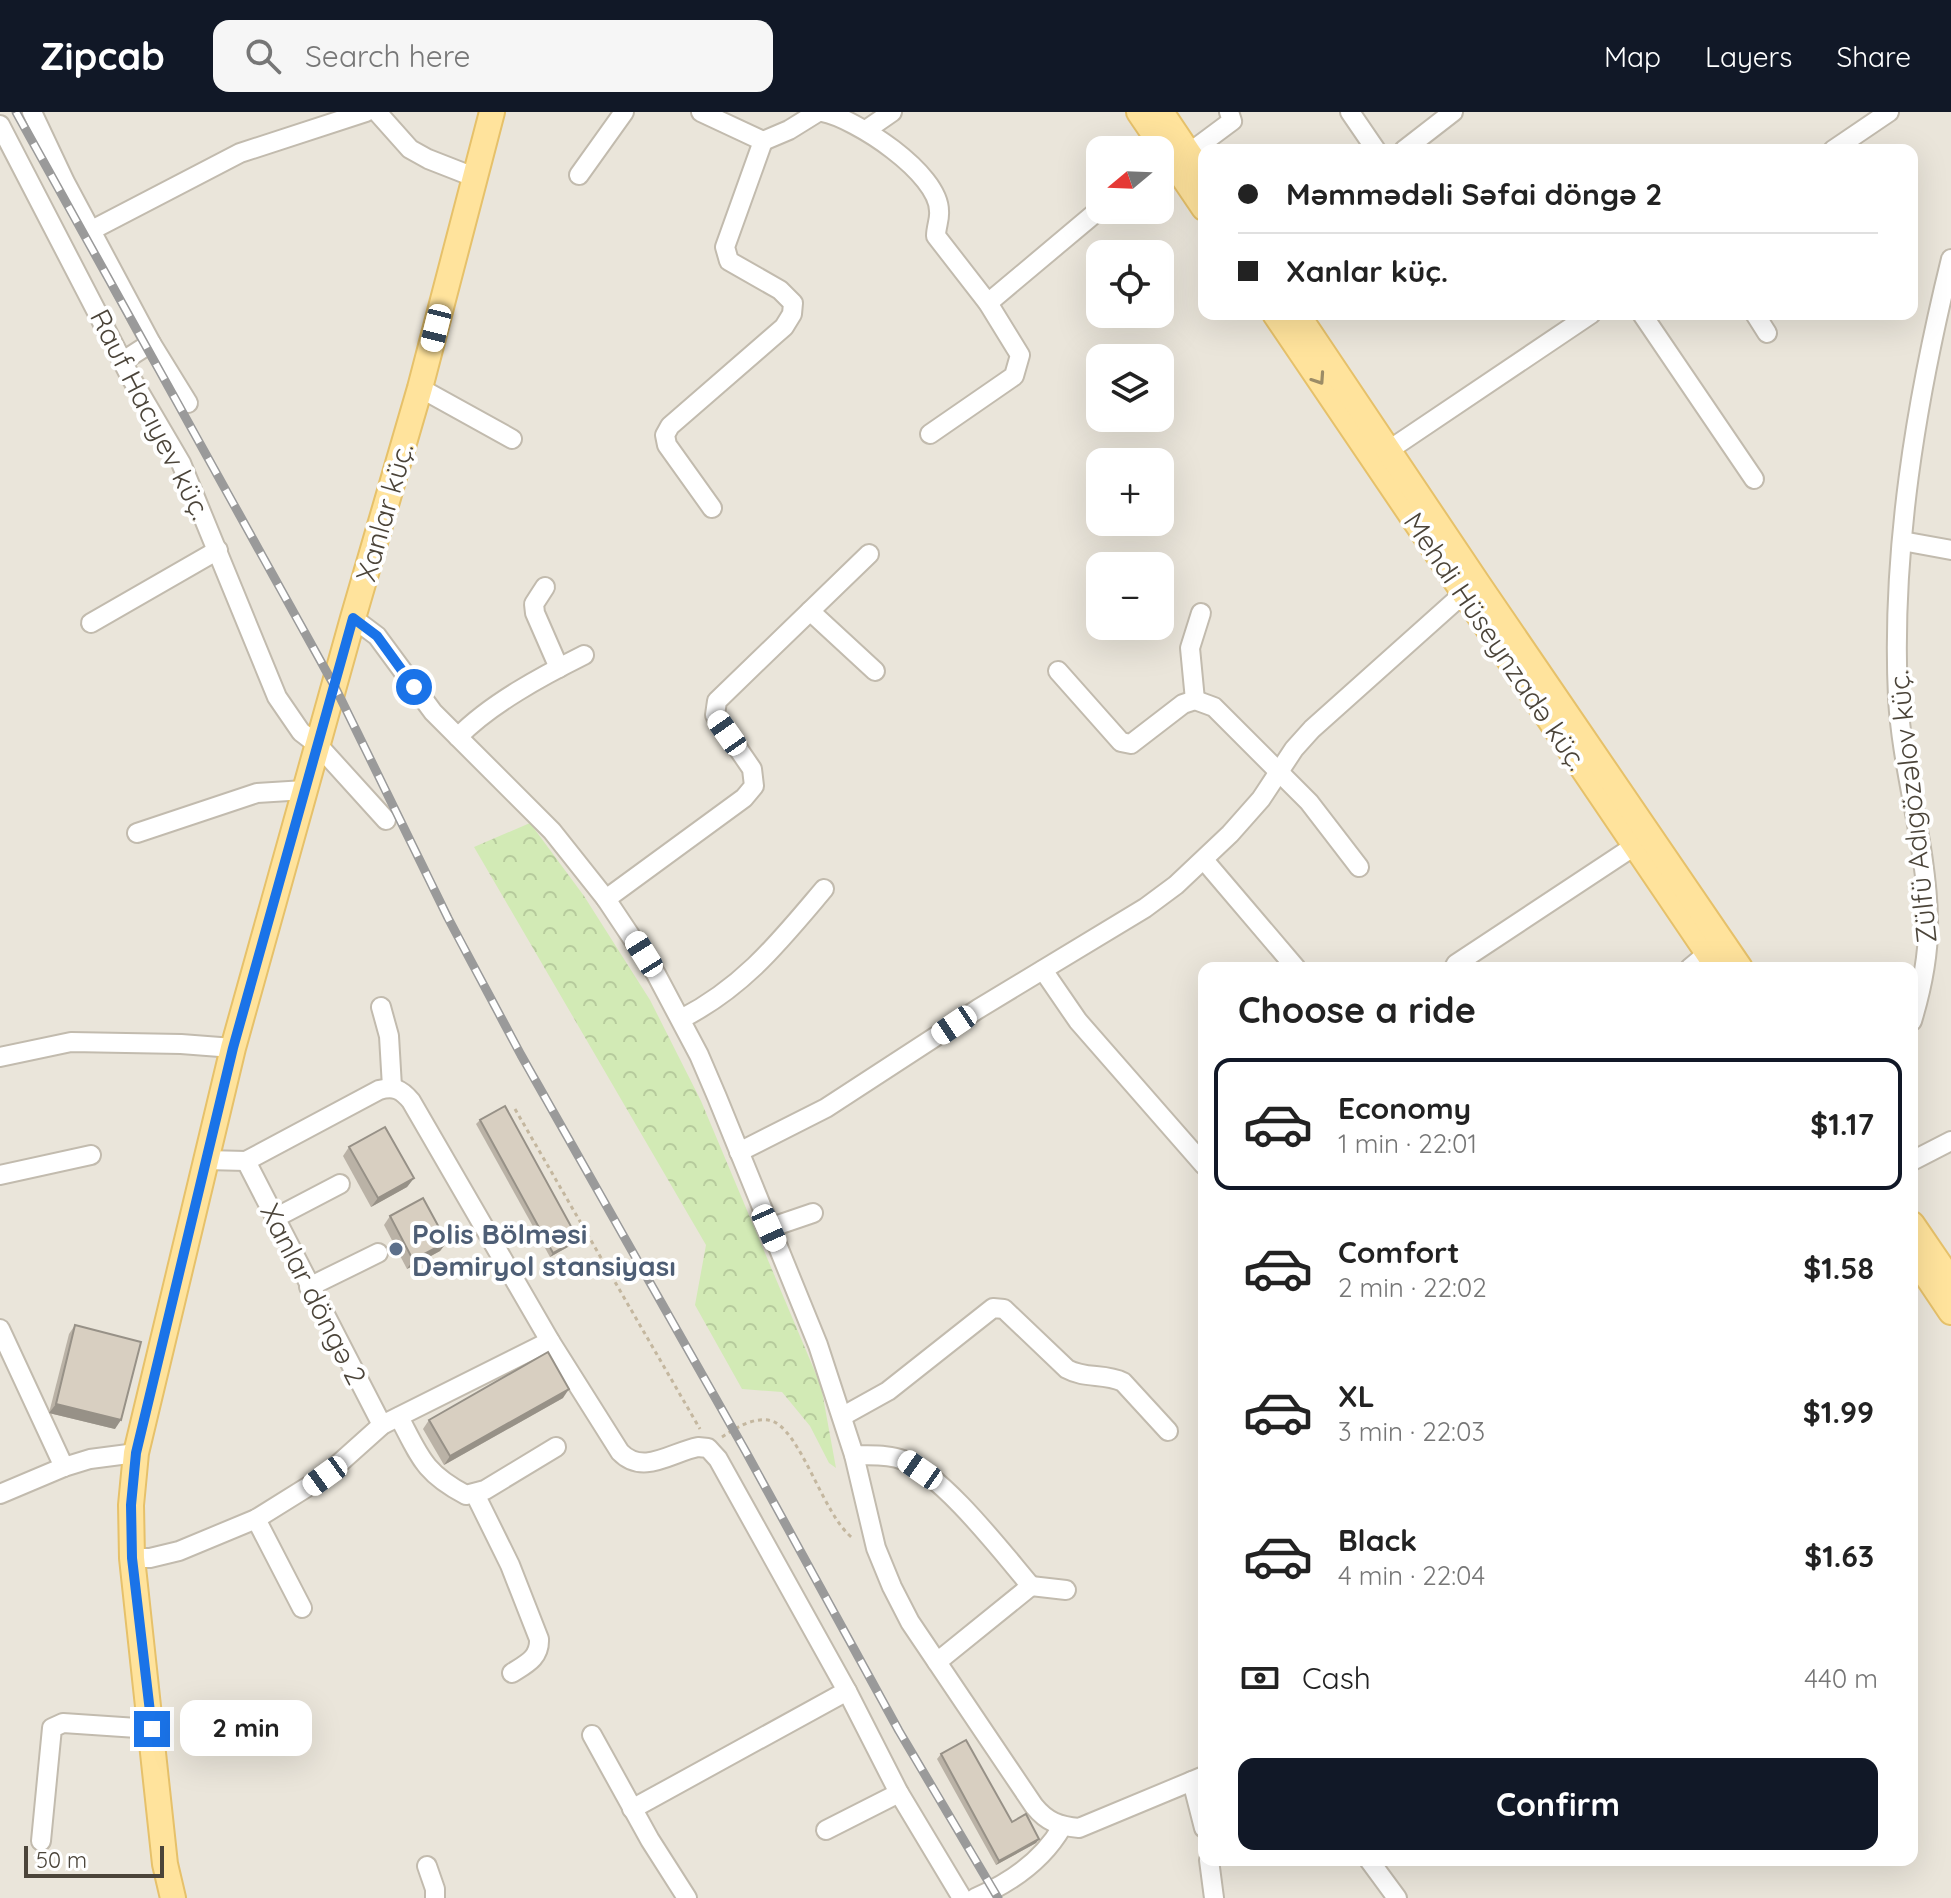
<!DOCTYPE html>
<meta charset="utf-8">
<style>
body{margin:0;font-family:Quicksand,sans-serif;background:#f6f6f6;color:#222;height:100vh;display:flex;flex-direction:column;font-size:30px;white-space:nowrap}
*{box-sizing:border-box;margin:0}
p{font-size:26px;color:#767676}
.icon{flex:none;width:44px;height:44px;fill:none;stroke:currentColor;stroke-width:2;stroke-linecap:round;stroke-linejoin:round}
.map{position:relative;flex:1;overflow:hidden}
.side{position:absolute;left:1198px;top:850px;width:720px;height:904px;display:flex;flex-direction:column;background:#fff;border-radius:16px;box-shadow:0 8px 32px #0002}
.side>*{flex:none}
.top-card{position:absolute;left:1198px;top:32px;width:720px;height:176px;border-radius:16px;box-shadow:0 8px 32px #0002;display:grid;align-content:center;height:176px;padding:0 40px;background:#fff}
.needle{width:52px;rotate:251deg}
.buttons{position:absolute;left:1086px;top:24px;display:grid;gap:16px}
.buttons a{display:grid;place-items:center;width:88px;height:88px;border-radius:16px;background:#fff;box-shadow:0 8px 32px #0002;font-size:40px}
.scale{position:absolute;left:24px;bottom:20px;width:140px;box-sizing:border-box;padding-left:8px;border:4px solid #4b4439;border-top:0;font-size:22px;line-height:28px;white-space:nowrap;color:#4b4439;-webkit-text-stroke:6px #fff;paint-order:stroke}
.end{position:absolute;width:36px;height:36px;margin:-18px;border:10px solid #1a73e8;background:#fff;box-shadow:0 0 0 4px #fff}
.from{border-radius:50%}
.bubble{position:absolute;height:56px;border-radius:16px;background:#fff;box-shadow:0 8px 32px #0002;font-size:26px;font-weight:700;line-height:56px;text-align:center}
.car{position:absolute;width:24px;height:48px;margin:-24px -12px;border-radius:10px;box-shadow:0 0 6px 2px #0007;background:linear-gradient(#fff 24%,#345 0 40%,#fff 0 76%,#345 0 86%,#fff 0)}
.top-card b{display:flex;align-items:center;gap:28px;height:76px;font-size:30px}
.top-card b+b{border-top:2px solid #e0e0e0}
.top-card i{width:20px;height:20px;background:#222}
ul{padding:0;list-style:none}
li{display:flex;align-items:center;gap:24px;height:132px;margin:0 16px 12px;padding:0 24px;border:4px solid transparent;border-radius:16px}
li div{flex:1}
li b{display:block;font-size:30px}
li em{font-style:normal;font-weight:700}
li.active{border-color:#111827}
li>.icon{width:72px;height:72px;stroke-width:1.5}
h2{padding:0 40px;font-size:36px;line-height:96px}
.pay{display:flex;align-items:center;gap:20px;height:88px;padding:0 40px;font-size:30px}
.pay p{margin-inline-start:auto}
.primary-button{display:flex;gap:16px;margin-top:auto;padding:16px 40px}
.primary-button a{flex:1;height:92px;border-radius:16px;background:#111827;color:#fff;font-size:32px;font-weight:700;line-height:92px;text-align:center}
header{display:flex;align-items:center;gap:48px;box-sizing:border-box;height:112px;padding:0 40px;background:#111827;color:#fff}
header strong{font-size:38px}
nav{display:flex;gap:44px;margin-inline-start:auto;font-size:28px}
.search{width:560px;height:72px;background:#f6f6f6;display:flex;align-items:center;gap:20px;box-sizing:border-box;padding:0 28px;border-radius:16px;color:#767676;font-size:30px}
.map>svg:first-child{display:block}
.residential{fill:#eae5da;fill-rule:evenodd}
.forest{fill:url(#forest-crowns)}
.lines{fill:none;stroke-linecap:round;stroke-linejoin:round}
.minor-casing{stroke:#c2bbae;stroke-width:22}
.major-casing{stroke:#e6c16a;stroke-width:28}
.path{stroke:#c4b79f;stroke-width:3;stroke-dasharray:4 4;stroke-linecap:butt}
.minor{stroke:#fff;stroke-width:18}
.major{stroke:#ffe39c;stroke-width:24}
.rail-casing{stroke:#9a9a9a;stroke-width:9}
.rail{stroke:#fff;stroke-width:6;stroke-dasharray:18;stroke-linecap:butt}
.wall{fill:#bab2a6}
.shaded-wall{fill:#979187}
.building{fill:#d8cfc1;stroke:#979187;stroke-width:2}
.oneway{stroke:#9c8c66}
.route{stroke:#1a73e8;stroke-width:10}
.service-dot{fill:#5c6f8a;stroke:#fff;stroke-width:3}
.labels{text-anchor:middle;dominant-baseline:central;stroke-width:8;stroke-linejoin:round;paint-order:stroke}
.street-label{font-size:28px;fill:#4b4439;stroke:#fff}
.service-label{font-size:28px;font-weight:bold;fill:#4e5e75;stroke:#fff;text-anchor:start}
</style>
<header>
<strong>Zipcab</strong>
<div class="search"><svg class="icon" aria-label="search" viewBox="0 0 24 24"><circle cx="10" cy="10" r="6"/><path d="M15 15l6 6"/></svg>Search here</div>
<nav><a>Map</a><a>Layers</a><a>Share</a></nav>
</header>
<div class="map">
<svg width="1951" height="1786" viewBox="0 0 1951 1786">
<defs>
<pattern id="forest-crowns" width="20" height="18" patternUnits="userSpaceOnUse" patternTransform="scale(2)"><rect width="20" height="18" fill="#d2eab5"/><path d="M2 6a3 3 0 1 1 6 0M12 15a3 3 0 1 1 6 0" fill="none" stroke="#b6ca9c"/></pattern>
</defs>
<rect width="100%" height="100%" fill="#f6f3ec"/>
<!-- residential -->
<path class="residential" d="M 0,0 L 1951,0 L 1951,1786 L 0,1786 ZM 1100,38 L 1160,38 L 1160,98 L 1100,98 ZM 1204,38 L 1912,38 L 1912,202 L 1204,202 ZM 1100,142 L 1160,142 L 1160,202 L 1100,202 ZM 1100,246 L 1160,246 L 1160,306 L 1100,306 ZM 1100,350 L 1160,350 L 1160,410 L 1100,410 ZM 1100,454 L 1160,454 L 1160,514 L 1100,514 ZM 1204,856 L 1912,856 L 1912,1748 L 1204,1748 Z"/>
<!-- forest -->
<polygon class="forest" points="530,711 584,784 650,888 701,989 821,1274 836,1356 829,1351 810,1314 782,1280 742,1277 695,1193 706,1133 474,735"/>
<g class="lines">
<!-- minor casing -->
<g class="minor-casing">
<g id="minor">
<polyline points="32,0 65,70 151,231 123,249"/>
<polyline points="377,0 410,37 428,47 474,65"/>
<polyline points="701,0 763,29 725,135 729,149 780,178 793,191 792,202 784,215 670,314 665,323 667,333 712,396"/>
<path d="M 822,0 C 855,6 939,61 939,99 C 940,107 936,115 936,124 L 988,191 L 1020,243 L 1014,264 L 930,322"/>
<polyline points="1350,0 1376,38"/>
<polyline points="0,13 130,264 181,351 277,585 301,620 318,633 386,708"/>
<polyline points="866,18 892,0"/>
<polyline points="763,29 789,18 818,0"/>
<polyline points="1404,38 1453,0"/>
<polyline points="1833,38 1889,0"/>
<polyline points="1189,41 1232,9 1229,0"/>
<polyline points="579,63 624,0"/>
<polyline points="90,119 240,41 366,0"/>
<polyline points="988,191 1100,97"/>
<polyline points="1642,202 1754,367"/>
<polyline points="1755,202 1767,221"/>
<polyline points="151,231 188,291"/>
<polyline points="420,276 512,327"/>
<polyline points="1389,338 1591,202"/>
<polyline points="1902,429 1951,438"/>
<polyline points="545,475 534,492 535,501 559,556"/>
<polyline points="810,499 875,559"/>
<path d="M 353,506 L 377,524 L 433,600 L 552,719 L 606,787 L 656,862 L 699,943 L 717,985 L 818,1233 L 854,1343 L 876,1436 L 892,1475 L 910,1510 L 1034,1694 C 1047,1710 1059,1714 1079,1716 L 1204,1664"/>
<polyline points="91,511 218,438"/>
<polyline points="1058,559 1121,630 1131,632 1183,592 1195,588 1214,595 1309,690 1359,755"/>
<polyline points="1195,588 1190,536 1201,501"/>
<path d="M 458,625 C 490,592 542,564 584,543"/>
<polyline points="137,721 257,681 305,678"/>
<polyline points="1204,748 1296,856"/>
<polyline points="606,787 744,686 754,674 752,657 715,603 717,589 869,442"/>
<polyline points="1454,856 1456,852 1636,733"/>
<polyline points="1690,856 1708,841"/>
<polyline points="1043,858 1078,909 1204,1053"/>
<polyline points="381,895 389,924 392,975"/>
<path d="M 681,907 C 744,875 780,829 824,777"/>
<path d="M 1912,909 C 1922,876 1929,843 1928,808 C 1927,733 1902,660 1898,586 C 1891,439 1916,289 1951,147"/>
<polyline points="0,945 71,930 181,932 233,936"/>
<polyline points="739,1040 826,996 978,897 1145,796 1176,773 1230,722 1261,687 1294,637 1312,617 1463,482"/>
<path d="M 206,1048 L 246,1049 L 379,978 C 394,974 401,977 411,989 L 550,1229 L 620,1340 C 643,1364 672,1340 698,1335 L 708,1336 L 718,1347 L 847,1579 L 899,1681 L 962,1786"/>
<polyline points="246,1049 382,1313"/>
<polyline points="1912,1049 1951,1029"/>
<polyline points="0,1063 91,1043"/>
<polyline points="275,1106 340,1072"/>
<polyline points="769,1116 813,1101"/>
<polyline points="309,1175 378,1141"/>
<polyline points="0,1217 64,1355"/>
<path d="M 843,1304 L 888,1279 L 993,1196 L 1004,1197 L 1067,1257 C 1085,1267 1105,1261 1123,1270 L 1168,1319"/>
<path d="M 399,1305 C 420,1345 424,1361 466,1383 L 485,1378 L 556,1335"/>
<path d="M 854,1343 C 870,1344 888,1342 903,1348 C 943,1363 1002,1440 1031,1474 L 937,1550"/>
<polyline points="0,1382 64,1355 90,1347 136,1341"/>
<path d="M 475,1382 L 510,1453 L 539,1527 C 540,1546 526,1552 512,1561"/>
<polyline points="256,1407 302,1496"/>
<polyline points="132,1446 150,1446 179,1439 256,1407 325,1364 382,1313 550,1229"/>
<polyline points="1031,1474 1066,1478"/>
<polyline points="592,1623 650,1728 687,1786"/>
<polyline points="1192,1669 1204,1716"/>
<polyline points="632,1697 847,1579"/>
<polyline points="826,1718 899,1681"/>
<polyline points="41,1729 52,1616 63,1611 152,1617"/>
<polyline points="1209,1748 1214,1786"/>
<polyline points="1369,1748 1397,1786"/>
<polyline points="427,1754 435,1777 435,1786"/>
<path d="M 975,1786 C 1010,1771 1043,1748 1062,1715"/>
</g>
</g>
<!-- major casing -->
<g class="major-casing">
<g id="major">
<polyline points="1139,0 1204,96"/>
<polyline points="1161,0 1204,64"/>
<polyline points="1275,202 1718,856"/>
<polyline points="1297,202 1478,472 1740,856"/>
<polyline points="1912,1112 1951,1169"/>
<polyline points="1912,1142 1951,1200"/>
<polyline points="173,1786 165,1752 132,1446 131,1393 136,1341 233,936 353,506 420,276 492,0"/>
</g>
</g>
<!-- path -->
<g class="path">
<polyline points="515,997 700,1317"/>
<path d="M 722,1325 C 736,1316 751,1306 768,1308 C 800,1312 823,1406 854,1427"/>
</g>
<!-- minor -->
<use href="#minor" class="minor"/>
<!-- major -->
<use href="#major" class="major"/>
<!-- rail casing -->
<g class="rail-casing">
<polyline id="rail" points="16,0 335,575 448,806 521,943 746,1340 899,1619 998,1786"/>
</g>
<!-- rail -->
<use href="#rail" class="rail"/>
</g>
<!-- wall -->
<g class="wall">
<polygon points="480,1008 575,1131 550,1145 476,1012"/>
<polygon points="349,1035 414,1066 407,1075 371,1095 343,1044"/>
<polygon points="390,1104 447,1130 440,1139 407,1157 384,1113"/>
<polygon points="75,1213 115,1317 49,1301 69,1222"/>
<polygon points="563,1286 444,1353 423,1317 429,1308"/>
<polygon points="941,1642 1012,1710 1039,1727 1036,1731 996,1753 937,1647"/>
</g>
<!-- shaded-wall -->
<g class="shaded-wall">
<polygon points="414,1066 407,1075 371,1095 378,1086"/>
<polygon points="578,1127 575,1131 550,1145 553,1141"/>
<polygon points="447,1130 440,1139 407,1157 413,1148"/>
<polygon points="569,1277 563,1286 444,1353 450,1344"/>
<polygon points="56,1292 121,1308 115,1317 49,1301"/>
<polygon points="1039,1727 1036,1731 996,1753 999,1749"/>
</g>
<!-- building -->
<g class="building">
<polygon points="505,994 578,1127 553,1141 480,1008"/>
<polygon points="385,1015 414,1066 378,1086 349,1035"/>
<polygon points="423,1086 447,1130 413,1148 390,1104"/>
<polygon points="75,1213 141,1230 121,1308 56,1292"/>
<polygon points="548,1240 569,1277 450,1344 429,1308"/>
<polygon points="966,1628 1012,1710 1026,1702 1039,1727 999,1749 941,1642"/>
</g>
<!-- one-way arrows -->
<defs><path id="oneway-chevron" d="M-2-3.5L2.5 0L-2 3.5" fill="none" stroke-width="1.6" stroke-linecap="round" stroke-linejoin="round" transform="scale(2)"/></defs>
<use class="oneway" href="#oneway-chevron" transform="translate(1319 267) rotate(56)"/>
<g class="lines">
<!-- route -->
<polyline class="route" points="152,1617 132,1446 131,1393 136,1341 233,936 353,506 377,524 414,575"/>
</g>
<!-- markers -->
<circle class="service-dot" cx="396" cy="1137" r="8"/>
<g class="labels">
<!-- street labels -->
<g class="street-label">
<text transform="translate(151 302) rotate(63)">Rauf Hacıyev küç.</text>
<text transform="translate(384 400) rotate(-74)">Xanlar küç.</text>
<text transform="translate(1496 529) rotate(56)">Mehdi Hüseynzadə küç.</text>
<text transform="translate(1912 695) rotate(-96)">Zülfü Adıgözəlov küç.</text>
<text transform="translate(314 1182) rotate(63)">Xanlar döngə 2</text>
</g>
<!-- service labels -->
<g class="service-label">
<text x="412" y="1121">Polis Bölməsi<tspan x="412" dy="32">Dəmiryol stansiyası</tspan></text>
</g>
</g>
</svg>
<div class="buttons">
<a><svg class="needle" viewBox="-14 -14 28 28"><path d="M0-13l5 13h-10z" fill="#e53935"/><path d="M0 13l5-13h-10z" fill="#767676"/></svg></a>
<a><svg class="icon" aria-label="locate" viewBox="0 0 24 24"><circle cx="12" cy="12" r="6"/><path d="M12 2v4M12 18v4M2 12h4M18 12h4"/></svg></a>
<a><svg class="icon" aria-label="layers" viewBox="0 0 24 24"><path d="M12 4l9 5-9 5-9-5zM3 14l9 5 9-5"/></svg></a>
<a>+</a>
<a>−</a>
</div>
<div class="scale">50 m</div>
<i class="end from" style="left:414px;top:575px"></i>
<i class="end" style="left:152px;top:1617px"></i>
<div class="bubble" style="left:180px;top:1588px;width:132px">2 min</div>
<i class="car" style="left:436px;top:216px;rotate:194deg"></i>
<i class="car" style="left:727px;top:621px;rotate:325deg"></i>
<i class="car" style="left:644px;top:842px;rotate:328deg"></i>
<i class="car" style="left:954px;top:913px;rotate:236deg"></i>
<i class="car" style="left:769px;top:1116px;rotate:156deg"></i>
<i class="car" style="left:920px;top:1358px;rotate:305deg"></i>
<i class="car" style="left:325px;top:1364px;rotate:234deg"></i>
<div class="top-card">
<b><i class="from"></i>Məmmədəli Səfai döngə 2</b>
<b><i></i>Xanlar küç.</b>
</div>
<section class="side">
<h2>Choose a ride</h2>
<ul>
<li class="active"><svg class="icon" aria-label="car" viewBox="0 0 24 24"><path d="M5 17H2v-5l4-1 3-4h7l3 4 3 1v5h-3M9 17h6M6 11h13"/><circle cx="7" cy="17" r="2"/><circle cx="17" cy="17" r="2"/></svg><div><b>Economy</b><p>1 min · 22:01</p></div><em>$1.17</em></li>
<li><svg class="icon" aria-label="car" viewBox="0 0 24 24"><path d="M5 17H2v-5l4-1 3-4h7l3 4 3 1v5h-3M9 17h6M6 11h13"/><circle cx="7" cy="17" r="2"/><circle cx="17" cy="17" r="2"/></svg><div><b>Comfort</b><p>2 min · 22:02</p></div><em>$1.58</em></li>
<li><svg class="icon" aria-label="car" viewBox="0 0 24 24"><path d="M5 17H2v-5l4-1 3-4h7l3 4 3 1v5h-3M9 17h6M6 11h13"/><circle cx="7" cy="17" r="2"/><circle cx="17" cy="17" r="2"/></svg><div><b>XL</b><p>3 min · 22:03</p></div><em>$1.99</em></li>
<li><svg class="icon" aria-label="car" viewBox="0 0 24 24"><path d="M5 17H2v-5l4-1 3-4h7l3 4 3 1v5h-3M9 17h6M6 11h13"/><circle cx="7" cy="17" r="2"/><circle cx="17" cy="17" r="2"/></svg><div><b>Black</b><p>4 min · 22:04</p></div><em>$1.63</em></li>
</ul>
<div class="pay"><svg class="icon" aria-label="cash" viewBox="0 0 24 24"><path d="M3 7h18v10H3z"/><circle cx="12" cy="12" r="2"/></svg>Cash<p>440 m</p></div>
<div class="primary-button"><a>Confirm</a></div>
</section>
</div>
